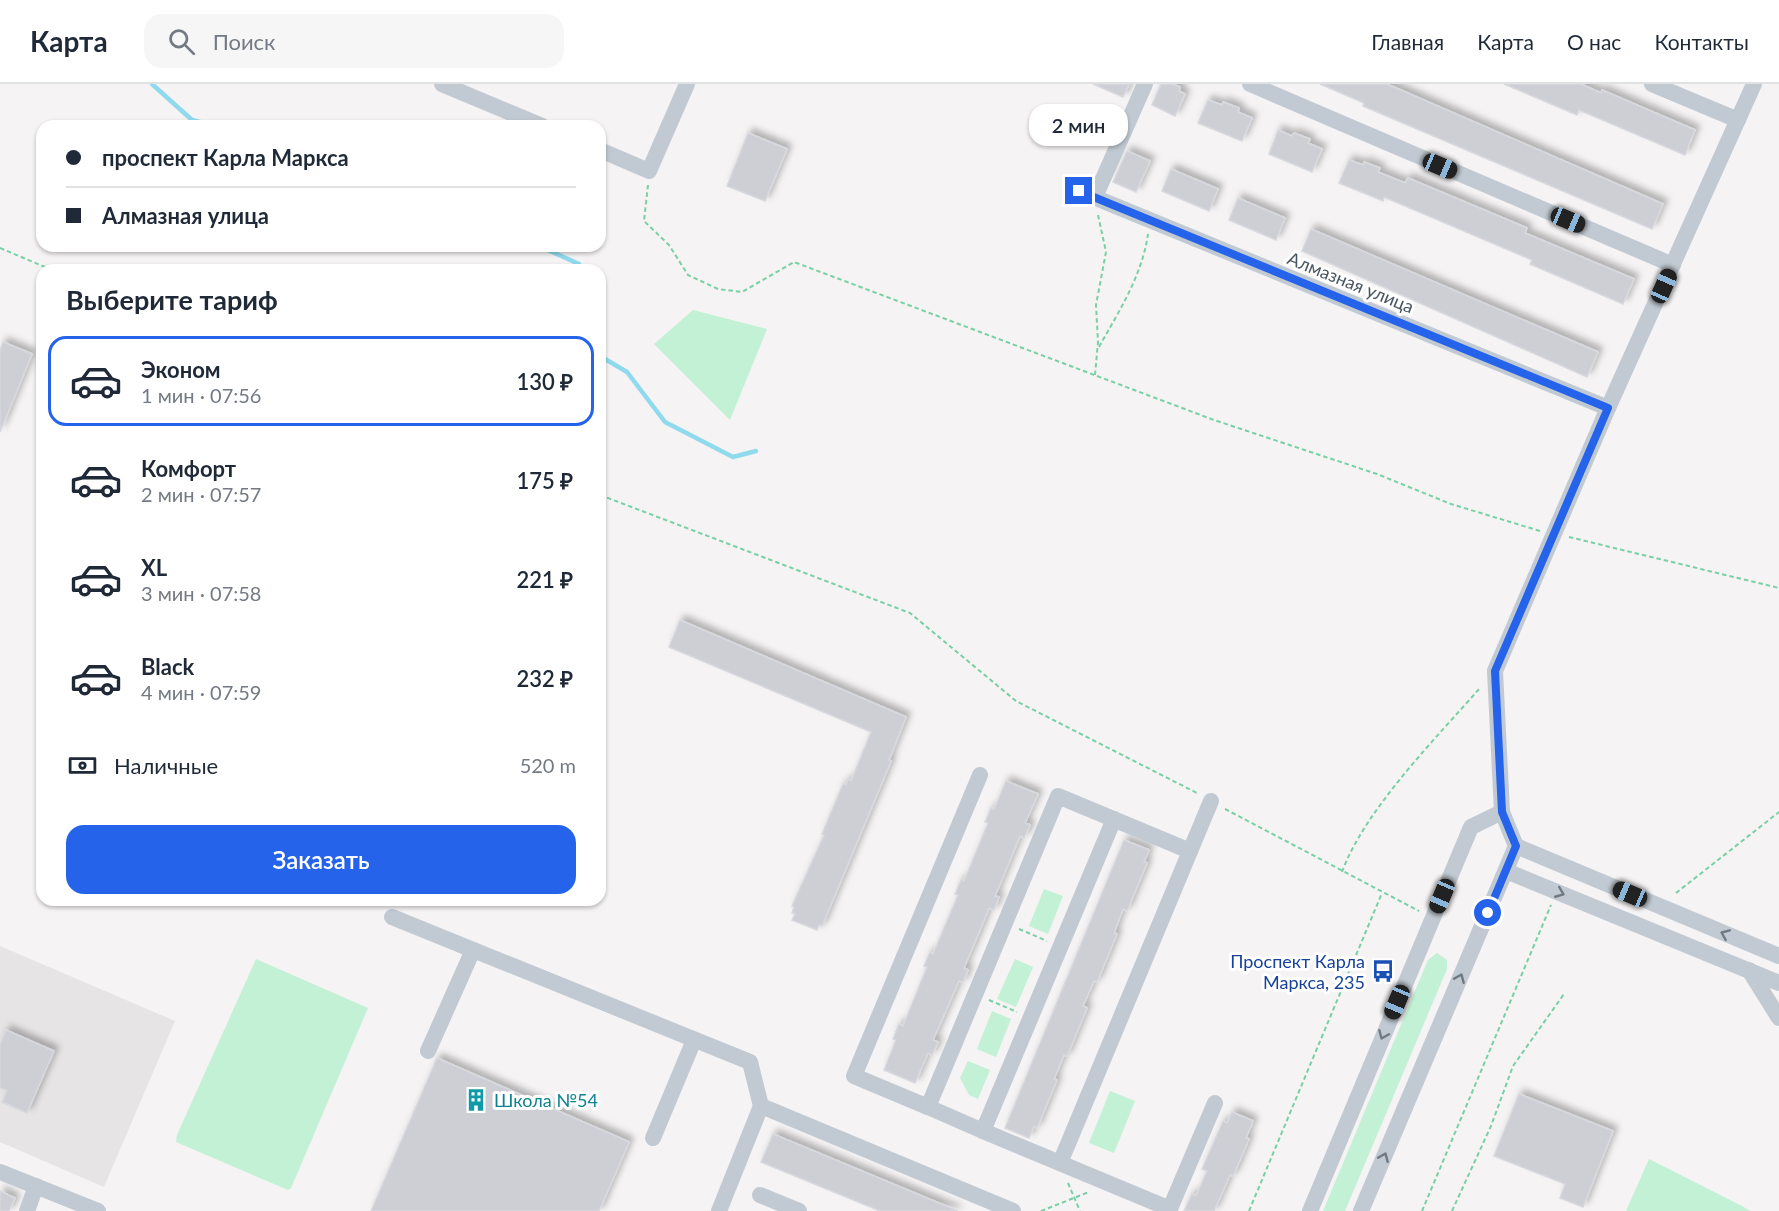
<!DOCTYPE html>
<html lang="ru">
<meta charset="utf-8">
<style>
body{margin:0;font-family:Lato,sans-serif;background:#f6f6f7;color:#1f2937;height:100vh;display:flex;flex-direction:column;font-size:22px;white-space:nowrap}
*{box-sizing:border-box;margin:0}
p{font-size:20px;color:#747a83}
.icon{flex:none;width:33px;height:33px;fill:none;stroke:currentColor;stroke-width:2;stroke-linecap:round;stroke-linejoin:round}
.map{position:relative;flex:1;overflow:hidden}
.drawer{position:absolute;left:36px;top:180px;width:570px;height:642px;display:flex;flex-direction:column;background:#fff;border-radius:18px;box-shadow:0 2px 4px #0004}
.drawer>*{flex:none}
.banner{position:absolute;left:36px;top:36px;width:570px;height:132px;border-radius:18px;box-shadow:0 2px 4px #0004;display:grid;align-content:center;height:132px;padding:0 30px;background:#fff}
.end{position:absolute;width:27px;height:27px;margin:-14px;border:8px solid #2563eb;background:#fff;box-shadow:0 0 0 3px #fff}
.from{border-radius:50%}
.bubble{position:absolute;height:42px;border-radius:18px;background:#fff;box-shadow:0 2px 4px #0004;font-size:20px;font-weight:600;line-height:42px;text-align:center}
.car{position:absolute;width:18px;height:36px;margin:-18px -9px;border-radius:8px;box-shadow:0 0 4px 2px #0007;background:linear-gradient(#222 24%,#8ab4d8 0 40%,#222 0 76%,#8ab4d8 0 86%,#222 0)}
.banner b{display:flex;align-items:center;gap:21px;height:57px;font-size:22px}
.banner b+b{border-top:2px solid #e0e1e3}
.banner i{width:15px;height:15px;background:#1f2937}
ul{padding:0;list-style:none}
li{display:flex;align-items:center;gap:18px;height:90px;margin:0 12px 9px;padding:0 18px;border:3px solid transparent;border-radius:18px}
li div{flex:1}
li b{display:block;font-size:22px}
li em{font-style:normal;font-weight:600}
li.current{border-color:#2563eb}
li>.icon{width:54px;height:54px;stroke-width:1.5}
h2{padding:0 30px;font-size:27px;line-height:72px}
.pay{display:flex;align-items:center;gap:15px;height:66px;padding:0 30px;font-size:22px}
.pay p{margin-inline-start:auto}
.button{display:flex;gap:12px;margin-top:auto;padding:12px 30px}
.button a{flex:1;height:69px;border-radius:18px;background:#2563eb;color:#fff;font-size:24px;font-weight:600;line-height:69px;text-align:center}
header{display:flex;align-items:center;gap:36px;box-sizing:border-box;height:84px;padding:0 30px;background:#fff;border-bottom:2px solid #e0e1e3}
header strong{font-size:28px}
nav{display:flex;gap:33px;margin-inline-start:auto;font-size:21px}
.search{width:420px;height:54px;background:#f6f6f7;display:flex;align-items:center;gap:15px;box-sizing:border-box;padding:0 21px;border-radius:18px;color:#747a83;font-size:22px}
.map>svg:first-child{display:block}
.education{fill:#e6e4e5}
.green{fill:#c3f1d5}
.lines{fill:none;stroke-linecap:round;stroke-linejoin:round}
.stream{stroke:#90daee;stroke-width:4.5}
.building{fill:#cdcfd5;stroke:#d7d9de;stroke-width:1.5;filter:url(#shadow)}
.path{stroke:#7ad0a6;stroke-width:2;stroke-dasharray:4.5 3;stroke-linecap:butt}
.minor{stroke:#c1cad2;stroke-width:16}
.oneway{stroke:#6e7983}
.route{stroke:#2563eb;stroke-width:8}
.labels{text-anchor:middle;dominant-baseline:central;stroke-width:6;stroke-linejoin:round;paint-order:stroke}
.street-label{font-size:18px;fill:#4a5661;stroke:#fff}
.transit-label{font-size:18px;fill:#164399;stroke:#fff;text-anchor:end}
.culture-label{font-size:18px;fill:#0d838f;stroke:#fff;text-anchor:start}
</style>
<header>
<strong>Карта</strong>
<div class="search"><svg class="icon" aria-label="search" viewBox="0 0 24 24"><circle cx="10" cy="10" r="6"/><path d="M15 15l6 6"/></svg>Поиск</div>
<nav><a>Главная</a><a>Карта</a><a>О нас</a><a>Контакты</a></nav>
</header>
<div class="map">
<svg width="1779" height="1127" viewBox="0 0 1779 1127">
<defs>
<filter id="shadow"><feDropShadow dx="4.5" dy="-4.5" stdDeviation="3" flood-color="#0004"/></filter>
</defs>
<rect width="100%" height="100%" fill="#f5f3f3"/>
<!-- education -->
<polygon class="education" points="0,862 175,937 104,1103 0,1058"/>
<!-- green -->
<g class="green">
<polygon points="693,226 767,245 730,336 654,260"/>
<polygon points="1044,805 1063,812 1048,850 1029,842"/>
<polygon points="1437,869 1447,876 1447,885 1345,1127 1323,1127 1428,876"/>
<polygon points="256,875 368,924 291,1104 288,1106 176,1058 177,1051"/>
<polygon points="1015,875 1033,883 1016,923 997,915"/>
<polygon points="992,927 1011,935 996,973 977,965"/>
<polygon points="968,977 990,986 978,1015 969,1011 960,994"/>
<polygon points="1110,1007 1135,1017 1114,1069 1089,1059"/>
<polygon points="1649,1075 1742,1122 1750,1127 1626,1127"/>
</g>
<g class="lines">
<!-- stream -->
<g class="stream">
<polyline points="152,0 192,36 215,42"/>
<polyline points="539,162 579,180 581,186"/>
<polyline points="600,272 627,288 665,338 733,373 756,367"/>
</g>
</g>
<!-- building -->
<g class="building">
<polygon points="1093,0 1129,0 1123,13"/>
<polygon points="1161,0 1172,0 1180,3 1179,7 1185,10 1175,32 1152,21"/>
<polygon points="1320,0 1387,0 1663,120 1652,145 1363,22 1364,19"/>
<polygon points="1504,0 1581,0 1601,9 1602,6 1695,46 1685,71 1579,26 1577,31"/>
<polygon points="1208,16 1222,21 1223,18 1239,24 1238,28 1252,34 1242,57 1198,39"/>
<polygon points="1278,46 1292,52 1294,49 1310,55 1308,59 1322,65 1312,88 1269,70"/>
<polygon points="748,49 787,65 765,117 727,102"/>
<polygon points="1127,67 1150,77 1136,108 1113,98"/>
<polygon points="1349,76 1363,81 1364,78 1380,84 1378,88 1405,99 1408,94 1527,144 1525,149 1634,195 1623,220 1530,180 1532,176 1384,113 1383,117 1339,99"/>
<polygon points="1171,85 1218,105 1209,127 1162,107"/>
<polygon points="1238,114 1285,134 1276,156 1229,136"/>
<polygon points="1311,145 1598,268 1587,293 1302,167"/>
<polygon points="3,258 32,270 0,348 0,266"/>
<polygon points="680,536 906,633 889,676 891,677 822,842 819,841 817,846 792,836 795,830 792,829 794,823 792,822 824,751 822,750 843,700 846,701 848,695 851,697 871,648 669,563"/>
<polygon points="1006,697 1038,710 1025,739 1030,741 1024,754 1020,752 995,812 999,813 994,826 989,824 964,884 968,886 963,898 959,897 933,956 938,958 932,971 928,969 915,999 884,986 896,956 893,955 899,940 903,942 927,883 924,882 930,868 933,870 958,811 955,810 961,796 964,797 988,739 985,738 991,724 994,725"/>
<polygon points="1124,756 1149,766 1144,778 1147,779 1127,827 1123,825 1114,849 1117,850 1097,898 1094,897 1083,922 1087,924 1067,972 1064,971 1054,995 1057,996 1037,1044 1034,1042 1029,1054 1005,1044"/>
<polygon points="6,946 54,967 27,1029 2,1018 7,1007 0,1004 0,960"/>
<polygon points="437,974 629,1058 599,1127 371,1127"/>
<polygon points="1519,1010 1613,1047 1583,1123 1560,1114 1565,1100 1494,1072"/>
<polygon points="1232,1028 1253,1037 1246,1054 1249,1055 1233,1092 1230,1091 1214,1127 1184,1127 1192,1110 1196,1112 1207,1087 1202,1085 1223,1037 1227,1039"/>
<polygon points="773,1050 958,1127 880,1127 761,1078"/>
<polygon points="0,1107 15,1114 9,1127 0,1127"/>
</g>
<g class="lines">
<!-- path -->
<g class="path">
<polyline points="648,101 644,137 669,161 688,191 718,205 742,208 794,178 1214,336 1377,390 1451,420 1540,447"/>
<polyline points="0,164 52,186"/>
<path d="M 1099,263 C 1119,227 1142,192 1148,150"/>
<polyline points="1095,291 1098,258 1096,221 1106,168 1098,131"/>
<polyline points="600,411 910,529 1016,617 1197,709"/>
<polyline points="1569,453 1779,504"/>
<polyline points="1225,725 1419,827"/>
<path d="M 1342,788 C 1364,727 1436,654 1480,604"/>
<polyline points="1676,809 1779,728"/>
<polyline points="1019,845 1047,857"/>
<polyline points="989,916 1017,928"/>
<polyline points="1068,1099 1080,1127"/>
<polyline points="1041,1127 1089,1108"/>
<polyline points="1249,1127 1382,809"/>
<polyline points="1422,1127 1551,821"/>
<polyline points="1452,1127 1491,1042 1513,982 1564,910"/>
</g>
<!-- minor -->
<g class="minor">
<polyline points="442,0 542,42"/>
<polyline points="1250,0 1673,181"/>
<polyline points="1652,0 1738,36"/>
<polyline points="600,66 649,87 687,0"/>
<polyline points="1079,107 1608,324"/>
<polyline points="1095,113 1145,0"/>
<polyline points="1502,728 1495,587 1608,324 1754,0"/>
<polyline points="1114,735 983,1047 1170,1125"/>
<polyline points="1516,762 1779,872"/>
<polyline points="1506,787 1779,899"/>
<polyline points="392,833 750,978 761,1022"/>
<polyline points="1749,886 1779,934"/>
<polyline points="428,967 473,866"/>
<polyline points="928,1023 854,992 980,691"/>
<polyline points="983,1047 928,1023 1058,712 1190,767"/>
<polyline points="653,1054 694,956"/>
<polyline points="1060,1079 1211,717"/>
<polyline points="0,1088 98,1127"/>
<polyline points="760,1111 799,1127"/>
<polyline points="27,1127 36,1102"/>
<polyline points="719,1127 761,1022 1013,1127"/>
<polyline points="1169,1127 1215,1019"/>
<polyline points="1310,1127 1471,743 1502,728 1516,762 1361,1127"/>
</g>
</g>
<!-- one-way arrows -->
<defs><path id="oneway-chevron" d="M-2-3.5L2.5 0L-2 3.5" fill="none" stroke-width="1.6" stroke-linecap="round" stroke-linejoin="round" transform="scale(1.5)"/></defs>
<g class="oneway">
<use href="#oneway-chevron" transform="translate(1560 809) rotate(22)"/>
<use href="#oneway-chevron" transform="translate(1725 850) rotate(-157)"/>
<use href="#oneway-chevron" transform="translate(1460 894) rotate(-67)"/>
<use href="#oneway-chevron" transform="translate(1383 951) rotate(113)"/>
<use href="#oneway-chevron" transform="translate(1384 1073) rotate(-67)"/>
</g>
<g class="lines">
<!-- route -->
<polyline class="route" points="1079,107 1608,324 1495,587 1502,728 1516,762 1488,829"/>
</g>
<!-- icons -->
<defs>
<g id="bus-bare" transform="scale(1.8)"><path d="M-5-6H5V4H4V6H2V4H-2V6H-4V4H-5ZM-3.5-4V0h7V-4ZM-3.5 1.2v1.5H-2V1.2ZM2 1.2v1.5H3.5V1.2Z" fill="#1a4fb4" stroke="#fff" stroke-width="2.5" paint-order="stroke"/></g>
<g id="building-bare" transform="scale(1.8)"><path d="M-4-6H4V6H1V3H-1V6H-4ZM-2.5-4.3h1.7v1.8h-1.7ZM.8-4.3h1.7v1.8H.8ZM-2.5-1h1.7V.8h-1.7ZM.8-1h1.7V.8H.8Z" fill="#0f9aa8" stroke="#fff" stroke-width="2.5" paint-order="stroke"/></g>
</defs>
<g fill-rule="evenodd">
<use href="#bus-bare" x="1383" y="887"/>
<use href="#building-bare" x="476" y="1016"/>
</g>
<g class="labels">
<!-- street labels -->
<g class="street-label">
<text transform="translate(1351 198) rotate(22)">Алмазная улица</text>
</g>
<!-- transit labels -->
<g class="transit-label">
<text x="1365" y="877">Проспект Карла<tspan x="1365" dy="21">Маркса, 235</tspan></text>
</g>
<!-- culture labels -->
<g class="culture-label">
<text x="494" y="1016">Школа №54</text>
</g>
</g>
</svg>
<i class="end from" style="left:1488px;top:829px"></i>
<i class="end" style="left:1079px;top:107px"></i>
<div class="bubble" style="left:1029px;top:20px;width:99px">2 мин</div>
<i class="car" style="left:1440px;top:82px;rotate:113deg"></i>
<i class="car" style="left:1568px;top:136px;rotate:113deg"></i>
<i class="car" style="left:1664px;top:202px;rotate:24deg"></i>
<i class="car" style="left:1630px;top:810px;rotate:293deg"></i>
<i class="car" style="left:1442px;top:812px;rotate:203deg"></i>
<i class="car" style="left:1397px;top:918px;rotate:203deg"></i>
<div class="banner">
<b><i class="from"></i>проспект Карла Маркса</b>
<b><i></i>Алмазная улица</b>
</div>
<section class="drawer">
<h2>Выберите тариф</h2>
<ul>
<li class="current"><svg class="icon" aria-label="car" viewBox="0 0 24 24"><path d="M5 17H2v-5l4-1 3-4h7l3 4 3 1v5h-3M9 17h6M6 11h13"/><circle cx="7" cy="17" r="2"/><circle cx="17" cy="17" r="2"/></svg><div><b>Эконом</b><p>1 мин · 07:56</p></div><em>130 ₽</em></li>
<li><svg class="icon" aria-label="car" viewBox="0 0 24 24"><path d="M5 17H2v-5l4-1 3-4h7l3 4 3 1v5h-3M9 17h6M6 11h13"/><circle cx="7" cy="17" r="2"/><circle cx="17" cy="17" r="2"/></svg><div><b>Комфорт</b><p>2 мин · 07:57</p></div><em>175 ₽</em></li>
<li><svg class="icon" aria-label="car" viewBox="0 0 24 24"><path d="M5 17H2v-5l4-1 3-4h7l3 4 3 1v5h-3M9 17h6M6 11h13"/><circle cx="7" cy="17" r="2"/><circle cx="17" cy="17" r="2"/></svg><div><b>XL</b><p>3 мин · 07:58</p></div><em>221 ₽</em></li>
<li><svg class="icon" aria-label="car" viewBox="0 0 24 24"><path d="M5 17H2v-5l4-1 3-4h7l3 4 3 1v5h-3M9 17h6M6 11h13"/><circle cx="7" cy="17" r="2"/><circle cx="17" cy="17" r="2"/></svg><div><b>Black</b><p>4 мин · 07:59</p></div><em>232 ₽</em></li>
</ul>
<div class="pay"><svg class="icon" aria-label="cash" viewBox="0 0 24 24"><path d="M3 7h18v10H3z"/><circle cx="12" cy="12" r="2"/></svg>Наличные<p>520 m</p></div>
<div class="button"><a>Заказать</a></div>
</section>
</div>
